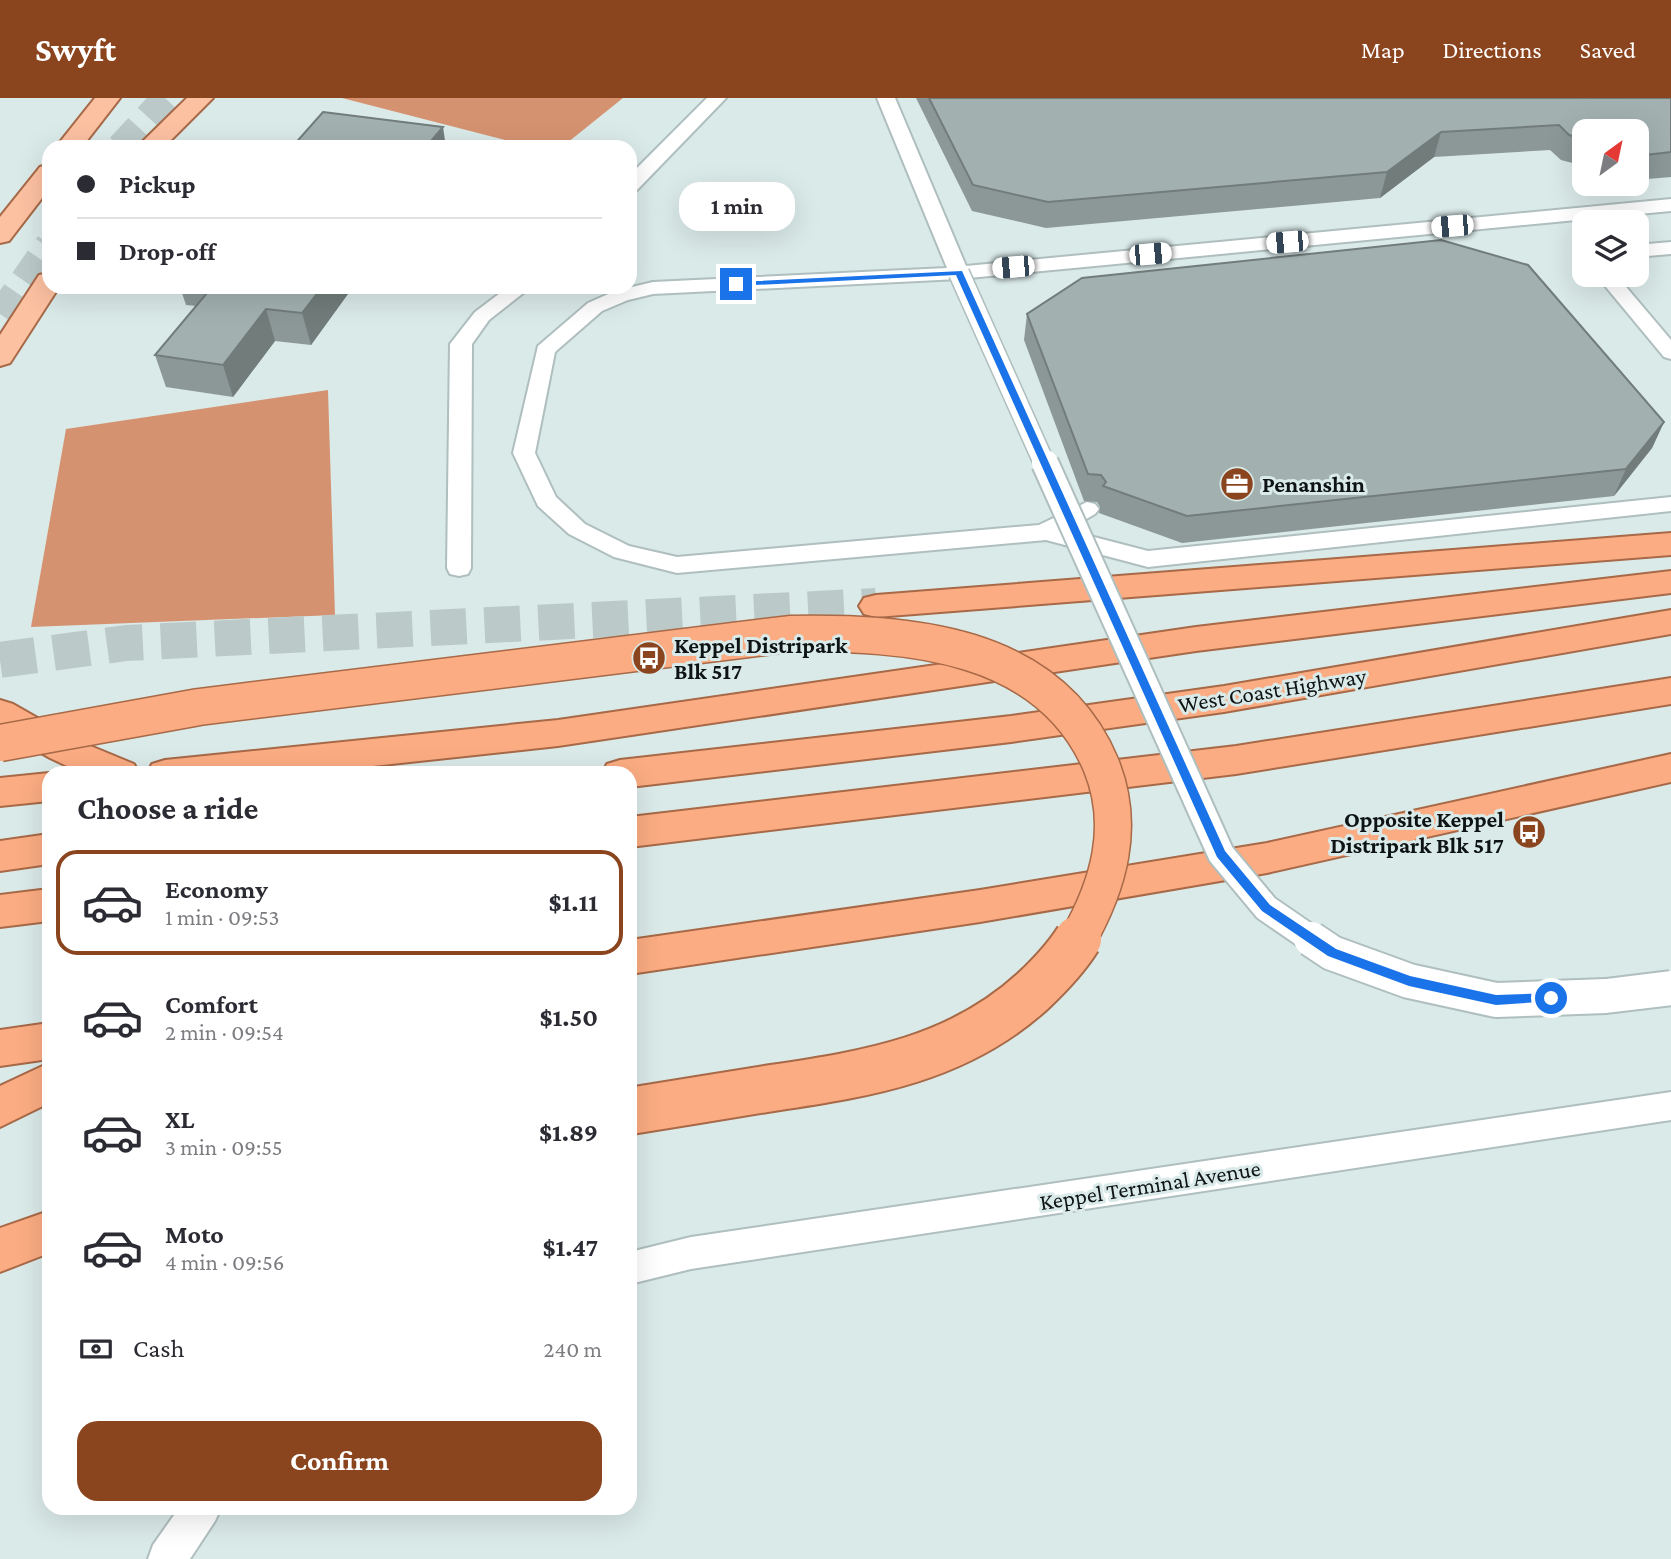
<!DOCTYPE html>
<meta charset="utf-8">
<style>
body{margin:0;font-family:"Crimson Pro",serif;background:#f7f7f7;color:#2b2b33;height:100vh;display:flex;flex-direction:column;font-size:26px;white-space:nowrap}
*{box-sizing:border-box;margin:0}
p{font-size:23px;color:#7c7c81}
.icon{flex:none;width:38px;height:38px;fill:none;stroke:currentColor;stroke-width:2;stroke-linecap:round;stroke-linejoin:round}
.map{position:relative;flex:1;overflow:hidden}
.sheet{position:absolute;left:42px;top:668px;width:595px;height:749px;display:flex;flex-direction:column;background:#fff;border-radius:21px;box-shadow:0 7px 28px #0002}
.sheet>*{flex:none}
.hud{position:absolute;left:42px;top:42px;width:595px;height:154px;border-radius:21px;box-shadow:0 7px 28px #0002;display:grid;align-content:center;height:154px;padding:0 35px;background:#fff}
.needle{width:46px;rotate:33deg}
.buttons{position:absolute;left:1572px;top:21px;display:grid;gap:14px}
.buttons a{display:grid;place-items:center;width:77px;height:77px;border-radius:14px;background:#fff;box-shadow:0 7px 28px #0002;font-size:35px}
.end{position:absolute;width:32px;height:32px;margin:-16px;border:9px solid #1a73e8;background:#fff;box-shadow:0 0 0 4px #fff}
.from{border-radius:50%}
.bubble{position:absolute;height:49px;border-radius:21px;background:#fff;box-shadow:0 7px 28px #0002;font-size:23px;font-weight:700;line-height:49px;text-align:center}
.car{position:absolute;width:21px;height:42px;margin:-21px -10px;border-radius:9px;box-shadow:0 0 5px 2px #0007;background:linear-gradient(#fff 24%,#345 0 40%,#fff 0 76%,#345 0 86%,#fff 0)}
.hud b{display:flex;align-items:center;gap:24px;height:66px;font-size:26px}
.hud b+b{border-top:2px solid #e1e1e2}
.hud i{width:18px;height:18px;background:#2b2b33}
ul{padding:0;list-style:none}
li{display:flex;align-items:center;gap:21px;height:105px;margin:0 14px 10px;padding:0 21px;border:4px solid transparent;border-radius:21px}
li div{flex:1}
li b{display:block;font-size:26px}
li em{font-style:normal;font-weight:700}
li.selected{border-color:#8b451e}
li>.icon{width:63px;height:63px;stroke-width:1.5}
h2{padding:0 35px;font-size:32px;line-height:84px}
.pay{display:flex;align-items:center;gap:18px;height:77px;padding:0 35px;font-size:26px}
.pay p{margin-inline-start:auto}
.action{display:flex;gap:14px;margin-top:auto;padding:14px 35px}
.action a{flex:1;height:80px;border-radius:21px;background:#8b451e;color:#fff;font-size:28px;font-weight:700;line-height:80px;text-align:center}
header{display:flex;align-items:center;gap:42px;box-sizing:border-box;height:98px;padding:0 35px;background:#8b451e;color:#fff}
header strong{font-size:33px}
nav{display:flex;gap:38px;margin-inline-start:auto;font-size:24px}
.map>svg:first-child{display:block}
.forest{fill:#d59270}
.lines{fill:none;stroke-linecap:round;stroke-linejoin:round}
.primary-tunnel{stroke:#bbcac9;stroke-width:27;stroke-dasharray:27 14;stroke-linecap:butt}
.trunk-tunnel{stroke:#bbcac9;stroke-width:36;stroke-dasharray:36 18;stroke-linecap:butt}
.service-casing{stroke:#afbebe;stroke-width:4}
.primary-casing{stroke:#a76947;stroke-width:4}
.trunk-casing{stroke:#a76947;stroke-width:4}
.service{fill:#fff;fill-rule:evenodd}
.primary{fill:#fcc1a1;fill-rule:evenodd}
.trunk{fill:#fbac82;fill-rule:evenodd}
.service-bridge-far2-casing{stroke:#afbebe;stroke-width:23;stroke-linecap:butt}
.service-bridge-far1-casing{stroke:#afbebe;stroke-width:30;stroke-linecap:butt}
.service-bridge-casing{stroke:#afbebe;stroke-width:38;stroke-linecap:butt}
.trunk-bridge-far1-casing{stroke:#a76947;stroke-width:39;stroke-linecap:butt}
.trunk-bridge-casing{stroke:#a76947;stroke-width:50;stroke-linecap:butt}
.service-bridge-far2{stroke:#fff;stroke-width:20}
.service-bridge-far1{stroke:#fff;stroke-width:26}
.service-bridge{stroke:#fff;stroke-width:34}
.trunk-bridge-far1{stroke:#fbac82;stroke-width:36}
.trunk-bridge{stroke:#fbac82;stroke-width:46}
.wall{fill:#8b9897}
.shaded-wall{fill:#717c7b}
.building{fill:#a2b1b0;stroke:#717c7b;stroke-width:2}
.route{fill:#1a73e8}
.labels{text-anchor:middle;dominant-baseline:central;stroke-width:6;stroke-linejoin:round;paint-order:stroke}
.poi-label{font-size:23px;font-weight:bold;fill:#0e1313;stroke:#daeae9;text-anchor:start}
.street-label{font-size:23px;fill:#0e1313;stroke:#daeae9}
</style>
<header>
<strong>Swyft</strong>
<nav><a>Map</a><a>Directions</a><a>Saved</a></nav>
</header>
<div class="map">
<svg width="1671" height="1461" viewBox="0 0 1671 1461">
<rect width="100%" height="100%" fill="#daeae9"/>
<!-- forest -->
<g class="forest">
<polygon points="342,0 623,0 562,49 532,49"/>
<polygon points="328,292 335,517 31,529 66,331"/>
</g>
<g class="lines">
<!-- primary-tunnel -->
<g class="primary-tunnel">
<polyline points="120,49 165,0"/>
<polyline points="0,216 49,146"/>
</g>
<!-- trunk-tunnel -->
<polyline class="trunk-tunnel" points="0,562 126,545 876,508"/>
<!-- service casing -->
<g class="service-casing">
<g id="service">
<polygon points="707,0 726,0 637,92 630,94 630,77"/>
<polygon points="877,0 895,0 966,168 1671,101 1671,113 959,181 653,196 628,202 602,213 555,254 535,355 556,399 585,426 629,448 677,459 1039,427 1087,404 1095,406 1099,411 1095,416 1067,432 1148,453 1671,399 1671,413 1148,469 1046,442 677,475 614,459 569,436 538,408 513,355 538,248 588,205 615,193 653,184 947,170"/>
<polygon points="1671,144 1671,156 1636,159 1636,147"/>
<polygon points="1596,177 1616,177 1671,242 1671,261 1664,259"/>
<polygon points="508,189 531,189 489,222 472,246 471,470 468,476 459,478 450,476 447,470 450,246 475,214"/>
<polygon points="1671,994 1671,1022 691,1171 630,1186 630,1154 691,1139"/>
<polygon points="179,1410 221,1410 215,1423 190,1461 148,1461 153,1447"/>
</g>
</g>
<!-- primary casing -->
<g class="primary-casing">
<g id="primary">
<polygon points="95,0 120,0 82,49 56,49"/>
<polygon points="187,0 213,0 164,49 137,49"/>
<polygon points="49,66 49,91 9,143 0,145 0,119 40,69"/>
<polygon points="49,175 49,189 59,189 10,265 0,268 0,237 39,177"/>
</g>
</g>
<!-- trunk casing -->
<g class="trunk-casing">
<g id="trunk">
<polygon points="1671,435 1671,457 876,519 864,516 859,508 864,500 876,497"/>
<polygon points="1671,473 1671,495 1196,553 558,648 299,676 147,676 152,666 165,662 558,622 1196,529"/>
<polygon points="1671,512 1671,536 1224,614 1011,644 630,689 630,676 602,676 607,666 620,662 1011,618 1224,588"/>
<polygon points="1671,580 1671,606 1236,676 630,749 630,719 1236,648"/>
<polygon points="0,602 13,606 76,642 134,666 139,676 84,676 50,660 0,632"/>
<polygon points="1671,656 1671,684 1267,775 980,824 630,876 630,842 980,792 1267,745"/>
<polygon points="49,675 49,703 0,708 0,680"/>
<polygon points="49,736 49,766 0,773 0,743"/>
<polygon points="49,791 49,823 0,829 0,797"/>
<polygon points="49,925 49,961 0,968 0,932"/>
<polygon points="49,965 49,1005 0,1029 0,988"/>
<polygon points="49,1113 49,1155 0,1174 0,1130"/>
</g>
</g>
<!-- service -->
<use href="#service" class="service"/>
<!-- primary -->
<use href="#primary" class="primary"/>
<!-- trunk -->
<use href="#trunk" class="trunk"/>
<!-- service-bridge-far2 casing -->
<g class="service-bridge-far2-casing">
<polyline id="service-bridge-far2" points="959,175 1045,367"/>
</g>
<!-- service-bridge-far1 casing -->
<g class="service-bridge-far1-casing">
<polyline id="service-bridge-far1" points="1045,365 1221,756 1266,810 1314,843"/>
</g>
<!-- service-bridge casing -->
<g class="service-bridge-casing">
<polyline id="service-bridge" points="1311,841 1332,855 1409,883 1496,902 1606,898 1671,890"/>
</g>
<!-- trunk-bridge-far1 casing -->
<g class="trunk-bridge-far1-casing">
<path id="trunk-bridge-far1" d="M 0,645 L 199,609 L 790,536 C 906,534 1049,543 1101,667 C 1126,728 1109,787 1077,843"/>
</g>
<!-- trunk-bridge casing -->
<g class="trunk-bridge-casing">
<path id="trunk-bridge" d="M 630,1013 C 677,1005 725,998 772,990 C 868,976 959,961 1033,893 C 1049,878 1066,860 1078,841"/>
</g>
<!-- service-bridge-far2 -->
<use href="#service-bridge-far2" class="service-bridge-far2"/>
<!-- service-bridge-far1 -->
<use href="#service-bridge-far1" class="service-bridge-far1"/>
<!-- service-bridge -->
<use href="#service-bridge" class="service-bridge"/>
<!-- trunk-bridge-far1 -->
<use href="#trunk-bridge-far1" class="trunk-bridge-far1"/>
<!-- trunk-bridge -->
<use href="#trunk-bridge" class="trunk-bridge"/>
</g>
<!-- wall -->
<g class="wall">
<polygon points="916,0 1671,0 1671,79 1636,82 1636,33 1584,33 1584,68 1561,62 1550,52 1434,59 1380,100 1046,130 972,113"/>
<polygon points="180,189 353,189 311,247 275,243 233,299 166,289 155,257 196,208 186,207"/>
<polygon points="1027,216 1664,324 1652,350 1614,398 1182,445 1099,415 1100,409 1097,404 1084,403 1024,242"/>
</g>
<!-- shaded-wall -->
<g class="shaded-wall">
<polygon points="443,29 446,49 426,49"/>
<polygon points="1441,34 1434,59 1380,100 1387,74"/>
<polygon points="322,189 353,189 311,247 302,215"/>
<polygon points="266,211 275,243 233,299 223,267"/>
<polygon points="1664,324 1652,350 1614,398 1626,371"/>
</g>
<!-- building -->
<g class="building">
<polygon points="929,0 1671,0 1671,54 1645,57 1636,54 1636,33 1584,33 1584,41 1569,37 1559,27 1441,34 1387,74 1048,104 973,87"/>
<polygon points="323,14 443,29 426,49 292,49"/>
<polygon points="1441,142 1528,167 1664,324 1626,371 1187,418 1103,388 1106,384 1101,377 1088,376 1027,216 1082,180"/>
<polygon points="212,189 322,189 302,215 266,211 223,267 155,257"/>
</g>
<!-- route -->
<polygon class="route" points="962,173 1225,753 1270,807 1336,851 1410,878 1496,897 1551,895 1557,900 1555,903 1496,907 1409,888 1328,858 1262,813 1217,759 956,177 736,188 732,186 736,184"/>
<!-- icons -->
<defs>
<g id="office-disc" transform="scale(1.75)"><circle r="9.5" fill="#8b451e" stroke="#daeae9"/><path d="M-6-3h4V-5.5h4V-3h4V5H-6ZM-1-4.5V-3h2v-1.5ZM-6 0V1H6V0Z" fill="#fff"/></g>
<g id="bus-disc" transform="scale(1.75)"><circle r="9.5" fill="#8b451e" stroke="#daeae9"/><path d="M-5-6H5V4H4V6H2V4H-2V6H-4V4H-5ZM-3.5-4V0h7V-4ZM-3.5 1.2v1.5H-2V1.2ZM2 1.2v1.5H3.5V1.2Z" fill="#fff"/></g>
</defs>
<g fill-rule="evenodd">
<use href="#office-disc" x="1237" y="386"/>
<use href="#bus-disc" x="649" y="560"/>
<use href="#bus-disc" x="1529" y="734"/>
</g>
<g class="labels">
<!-- poi labels -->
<g class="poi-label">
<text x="1262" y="386">Penanshin</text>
<text x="674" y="547">Keppel Distripark<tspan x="674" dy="26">Blk 517</tspan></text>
<text x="1504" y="721" text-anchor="end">Opposite Keppel<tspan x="1504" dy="26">Distripark Blk 517</tspan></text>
</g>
<!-- street labels -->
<g class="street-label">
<text transform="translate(1272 592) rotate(-9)">West Coast Highway</text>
<text transform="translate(1150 1087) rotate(-9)">Keppel Terminal Avenue</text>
</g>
</g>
</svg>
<div class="buttons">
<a><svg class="needle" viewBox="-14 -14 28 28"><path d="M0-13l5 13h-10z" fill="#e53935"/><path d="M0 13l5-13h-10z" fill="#7c7c81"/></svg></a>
<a><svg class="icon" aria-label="layers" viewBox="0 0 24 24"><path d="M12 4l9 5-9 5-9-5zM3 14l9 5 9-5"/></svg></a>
</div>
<i class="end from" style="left:1551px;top:900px"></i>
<i class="end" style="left:736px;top:186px"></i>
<div class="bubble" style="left:679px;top:84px;width:116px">1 min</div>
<i class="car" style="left:1452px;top:128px;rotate:265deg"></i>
<i class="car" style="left:1287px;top:144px;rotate:265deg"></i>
<i class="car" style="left:1150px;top:156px;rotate:85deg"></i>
<i class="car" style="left:1013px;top:169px;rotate:265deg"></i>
<div class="hud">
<b><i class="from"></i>Pickup</b>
<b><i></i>Drop-off</b>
</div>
<section class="sheet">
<h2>Choose a ride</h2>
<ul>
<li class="selected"><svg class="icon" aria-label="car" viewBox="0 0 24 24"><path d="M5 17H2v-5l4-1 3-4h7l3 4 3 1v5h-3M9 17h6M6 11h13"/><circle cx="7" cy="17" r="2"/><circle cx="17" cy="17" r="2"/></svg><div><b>Economy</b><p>1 min · 09:53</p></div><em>$1.11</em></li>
<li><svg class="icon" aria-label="car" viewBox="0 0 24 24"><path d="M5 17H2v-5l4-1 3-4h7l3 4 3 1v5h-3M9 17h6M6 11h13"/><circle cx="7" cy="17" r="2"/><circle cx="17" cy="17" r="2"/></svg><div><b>Comfort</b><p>2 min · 09:54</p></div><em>$1.50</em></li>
<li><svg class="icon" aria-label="car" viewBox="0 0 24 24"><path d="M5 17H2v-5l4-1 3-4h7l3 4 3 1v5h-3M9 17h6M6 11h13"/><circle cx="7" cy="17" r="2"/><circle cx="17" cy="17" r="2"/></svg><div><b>XL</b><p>3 min · 09:55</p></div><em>$1.89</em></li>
<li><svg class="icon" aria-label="car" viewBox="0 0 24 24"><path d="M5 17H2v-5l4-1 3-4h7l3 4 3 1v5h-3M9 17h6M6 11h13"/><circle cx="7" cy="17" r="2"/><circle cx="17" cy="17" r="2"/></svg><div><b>Moto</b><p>4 min · 09:56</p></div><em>$1.47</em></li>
</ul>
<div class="pay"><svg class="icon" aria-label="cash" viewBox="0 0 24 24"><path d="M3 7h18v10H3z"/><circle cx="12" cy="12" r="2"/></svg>Cash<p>240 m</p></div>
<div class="action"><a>Confirm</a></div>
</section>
</div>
